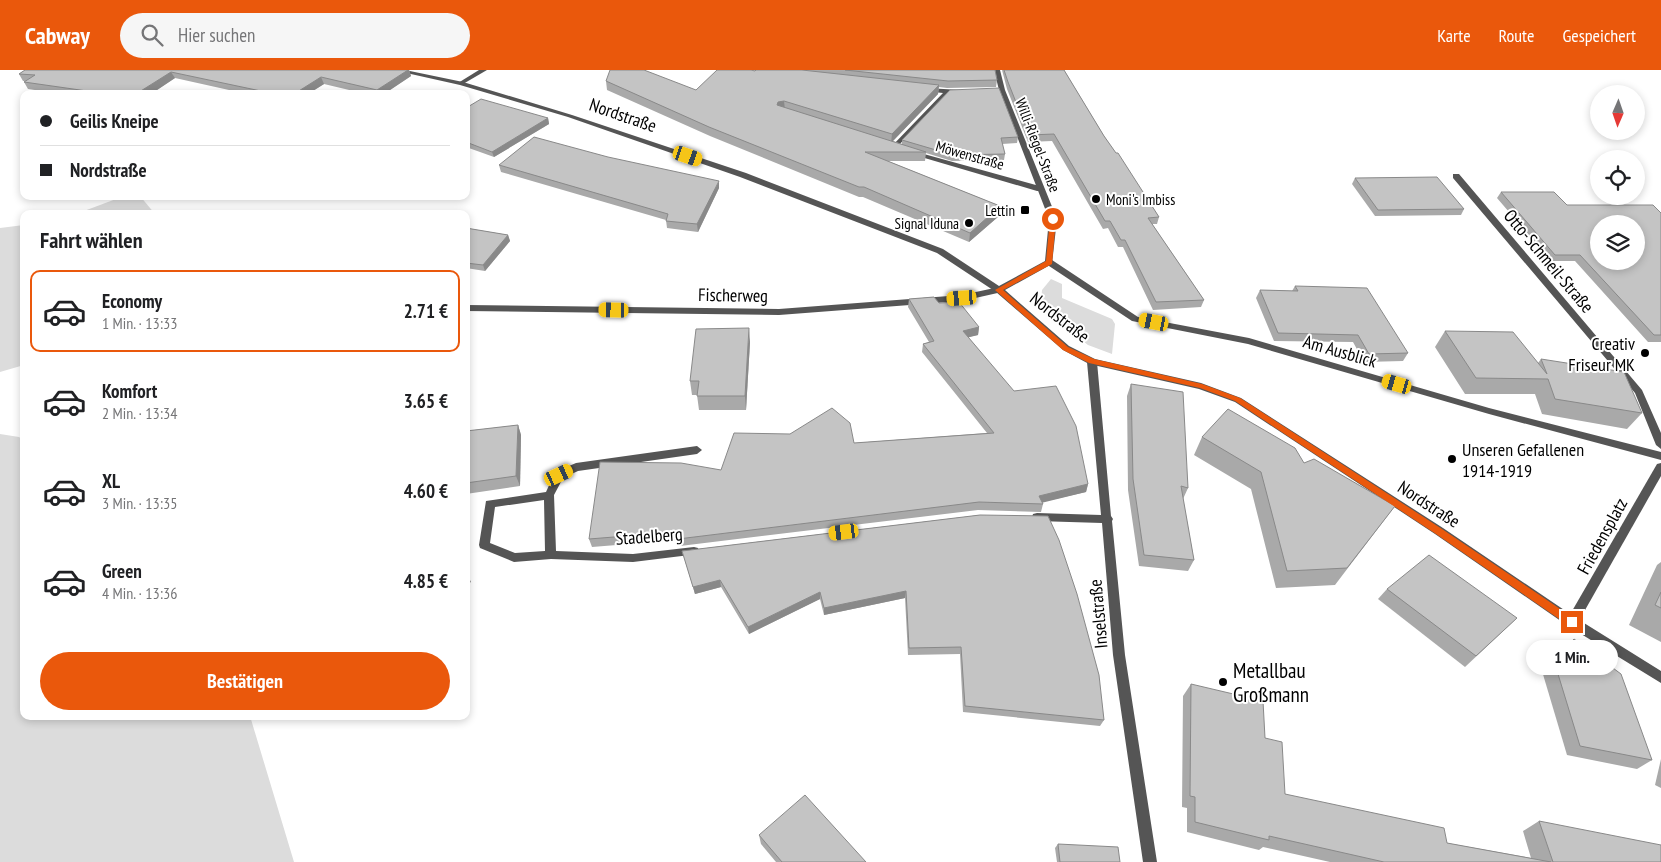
<!DOCTYPE html>
<html lang="de">
<meta charset="utf-8">
<style>
body{margin:0;font-family:"PT Sans Narrow",sans-serif;background:#f6f6f6;color:#202124;height:100vh;display:flex;flex-direction:column;font-size:19px;white-space:nowrap}
*{box-sizing:border-box;margin:0}
p{font-size:16px;color:#757577}
.icon{flex:none;width:28px;height:28px;fill:none;stroke:currentColor;stroke-width:2;stroke-linecap:round;stroke-linejoin:round}
.map{position:relative;flex:1;overflow:hidden}
.details{position:absolute;left:20px;top:140px;width:450px;height:510px;display:flex;flex-direction:column;background:#fff;border-radius:10px;box-shadow:0 2px 8px #0003}
.details>*{flex:none}
.hud{position:absolute;left:20px;top:20px;width:450px;height:110px;border-radius:10px;box-shadow:0 2px 8px #0003;display:grid;align-content:center;height:110px;padding:0 20px;background:#fff}
.needle{width:32px;rotate:182deg}
.fabs{position:absolute;left:1590px;top:15px;display:grid;gap:10px}
.fabs a{display:grid;place-items:center;width:55px;height:55px;border-radius:50%;background:#fff;box-shadow:0 2px 8px #0003;font-size:25px}
.end{position:absolute;width:22px;height:22px;margin:-11px;border:6px solid #ea580c;background:#fff;box-shadow:0 0 0 2px #fff}
.from{border-radius:50%}
.bubble{position:absolute;height:35px;border-radius:18px;background:#fff;box-shadow:0 2px 8px #0003;font-size:16px;font-weight:800;line-height:35px;text-align:center}
.car{position:absolute;width:15px;height:30px;margin:-15px -8px;border-radius:6px;box-shadow:0 0 4px 1px #0007;background:linear-gradient(#f5c518 24%,#345 0 40%,#f5c518 0 76%,#345 0 86%,#f5c518 0)}
.hud b{display:flex;align-items:center;gap:18px;height:48px;font-size:19px}
.hud b+b{border-top:1px solid #e0e0e0}
.hud i{width:12px;height:12px;background:#202124}
ul{padding:0;list-style:none}
li{display:flex;align-items:center;gap:15px;height:82px;margin:0 10px 8px;padding:0 10px;border:2px solid transparent;border-radius:10px}
li div{flex:1}
li b{display:block;font-size:19px}
li em{font-style:normal;font-weight:800}
li.active{border-color:#ea580c}
li>.icon{width:45px;height:45px;stroke-width:1.5}
h2{padding:0 20px;font-size:22px;line-height:60px}
.cta{display:flex;gap:10px;margin-top:auto;padding:10px 20px}
.cta a{flex:1;height:58px;border-radius:30px;background:#ea580c;color:#fff;font-size:20px;font-weight:800;line-height:58px;text-align:center}
header{display:flex;align-items:center;gap:30px;box-sizing:border-box;height:70px;padding:0 25px;background:#ea580c;color:#fff}
header strong{font-size:24px}
nav{display:flex;gap:28px;margin-inline-start:auto;font-size:18px}
.search{width:350px;height:45px;background:#f6f6f6;display:flex;align-items:center;gap:12px;box-sizing:border-box;padding:0 18px;border-radius:28px;color:#757577;font-size:19px}
.map>svg:first-child{display:block}
.green{fill:#dcdcdc}
.lines{fill:none;stroke-linecap:round;stroke-linejoin:round}
.minor{fill:#555;fill-rule:evenodd}
.tertiary{fill:#555;fill-rule:evenodd}
.wall{fill:#a9a9a9}
.shaded-wall{fill:#898989}
.building{fill:#c4c4c4;stroke:#898989;fill-rule:evenodd}
.route{fill:#ea580c}
.poi-dot{fill:#000;stroke:#fff;stroke-width:2}
.labels{text-anchor:middle;dominant-baseline:central;stroke-width:4;stroke-linejoin:round;paint-order:stroke}
.far-street-label{font-size:15px;fill:#000;stroke:#fff}
.far-poi-label{font-size:15px;fill:#000;stroke:#fff;text-anchor:end}
.street-label{font-size:18px;fill:#000;stroke:#fff}
.poi-label{font-size:18px;fill:#000;stroke:#fff;text-anchor:end}
.near-poi-label{font-size:21px;fill:#000;stroke:#fff;text-anchor:start}
</style>
<header>
<strong>Cabway</strong>
<div class="search"><svg class="icon" aria-label="search" viewBox="0 0 24 24"><circle cx="10" cy="10" r="6"/><path d="M15 15l6 6"/></svg>Hier suchen</div>
<nav><a>Karte</a><a>Route</a><a>Gespeichert</a></nav>
</header>
<div class="map">
<svg width="1661" height="792" viewBox="0 0 1661 792">
<rect width="100%" height="100%" fill="#fff"/>
<!-- green -->
<g class="green">
<polygon points="124,126 140,126 155,144 76,144"/>
<polygon points="24,155 24,295 0,302 0,158"/>
<polygon points="1051,209 1062,214 1062,228 1112,249 1115,254 1112,284 1088,275 1049,244 1041,232 1042,220"/>
<polygon points="0,364 19,367 24,371 24,646 250,646 294,792 0,792"/>
</g>
<g class="lines">
<!-- minor -->
<g class="minor">
<polygon points="479,0 487,0 463,14 458,13"/>
<polygon points="926,18 961,20 964,22 961,24 949,23 895,79 891,79 891,77 943,23 924,21 924,19"/>
<polygon points="913,81 1043,117 1044,119 1043,121 1037,121 911,84 909,83"/>
<polygon points="1453,104 1459,104 1642,320 1661,363 1661,379 1656,375 1635,323 1453,108"/>
<polygon points="1046,190 1052,190 1138,247 1249,268 1489,338 1661,382 1661,390 1489,344 1248,274 1132,251 1046,194"/>
<polygon points="999,217 1003,220 1002,222 962,231 779,245 466,241 466,235 779,239 962,225"/>
<polygon points="1092,289 1097,292 1111,446 1113,449 1112,451 1125,585 1157,792 1143,792 1113,585 1102,453 1037,451 1033,450 1032,447 1033,444 1037,443 1101,445 1087,292"/>
<path d="M 697,376 L 702,380 L 697,384 L 578,401 L 563,408 L 554,425 L 556,481 L 633,484 L 694,477 L 698,478 L 699,481 L 698,484 L 633,492 L 551,489 L 514,492 L 480,478 L 479,475 L 486,431 L 546,422 L 555,402 L 576,393 ZM 544,430 L 545,481 L 515,483 L 490,473 L 495,437 Z"/>
<polygon points="1661,393 1661,406 1576,556 1572,557 1568,556 1566,552 1568,548 1657,394"/>
</g>
<!-- tertiary -->
<polygon class="tertiary" points="393,0 405,0 463,12 572,45 746,103 943,179 999,216 1045,191 1049,149 999,20 994,0 1000,0 1005,20 1057,149 1052,194 1005,220 1069,276 1095,289 1201,313 1241,328 1443,458 1576,548 1661,601 1661,613 1568,556 1435,464 1235,332 1199,319 1089,294 1063,280 996,222 937,183 740,107 568,47 460,15"/>
</g>
<!-- wall -->
<g class="wall">
<polygon points="25,0 409,0 411,6 384,24 366,24 324,14 308,24 247,24 175,8 151,24 62,24 28,19 24,12 26,11 23,11 19,4"/>
<polygon points="756,0 995,0 997,10 996,17 947,18 939,17 938,24 893,71 902,74 902,70 1018,67 1017,73 1002,74 1005,84 1004,90 952,91 926,83 925,91 888,91 1000,136 999,146 969,172 863,127 859,127 710,66 607,20 606,11 696,20"/>
<polygon points="1002,0 1064,0 1104,66 1159,147 1157,154 1152,154 1204,230 1201,237 1153,240 1123,177 1118,177 1108,158 1103,159 1052,71 1028,72 1007,19"/>
<polygon points="466,38 548,48 549,54 494,87 466,77"/>
<polygon points="499,95 719,118 698,162 667,158 666,150 501,102"/>
<polygon points="1355,108 1464,139 1461,145 1375,146 1352,114"/>
<polygon points="1501,122 1567,135 1661,143 1661,272 1648,272 1575,191 1551,191 1497,128"/>
<polygon points="466,158 508,165 510,171 485,201 466,198"/>
<polygon points="1295,216 1408,283 1403,291 1364,292 1353,272 1274,271 1256,228 1260,220 1292,221"/>
<polygon points="909,229 939,233 979,257 978,265 968,267 1088,414 1086,422 1042,432 1043,434 1041,442 978,440 680,476 678,470 592,477 589,469 721,400 854,373 987,363 922,282 923,274 929,272 908,237"/>
<polygon points="1445,261 1538,293 1541,289 1642,343 1627,359 1542,344 1535,324 1465,324 1435,277"/>
<polygon points="750,272 746,340 699,340 697,325 692,325 690,311"/>
<polygon points="1131,314 1188,418 1183,429 1194,490 1188,501 1139,496 1128,420 1127,326"/>
<polygon points="518,355 521,365 520,416 466,424 466,361"/>
<polygon points="1202,367 1304,393 1395,436 1335,515 1276,518 1251,419 1194,385"/>
<polygon points="980,445 1104,650 1100,656 963,642 960,584 908,585 905,528 824,545 820,529 749,564 721,517 695,524 682,481"/>
<polygon points="1661,492 1661,572 1629,555 1657,495"/>
<polygon points="1387,519 1517,548 1465,597 1378,529"/>
<polygon points="1574,569 1652,690 1637,699 1567,685 1542,601 1562,579"/>
<polygon points="1191,614 1265,668 1285,724 1447,773 1531,788 1523,761 1539,751 1661,792 1330,792 1263,777 1259,780 1187,762 1187,738 1182,737 1183,626"/>
<polygon points="1661,689 1661,718 1655,715"/>
<polygon points="759,765 866,792 776,792 761,774"/>
<polygon points="1058,774 1120,792 1057,792 1055,778"/>
</g>
<!-- shaded-wall -->
<g class="shaded-wall">
<polygon points="408,0 409,0 411,6 384,24 378,24 377,20"/>
<polygon points="171,2 175,8 151,24 136,24"/>
<polygon points="321,7 324,14 308,24 294,24"/>
<polygon points="939,15 938,24 891,73 892,64"/>
<polygon points="784,31 785,40 777,35 778,32"/>
<polygon points="548,48 549,54 494,87 492,82"/>
<polygon points="719,111 719,118 698,162 697,154"/>
<polygon points="1000,136 999,146 969,172 970,163"/>
<polygon points="508,165 510,171 485,201 483,195"/>
<polygon points="979,257 978,265 962,269 963,261"/>
<polygon points="749,258 750,272 746,340 745,326"/>
<polygon points="518,355 521,365 520,416 516,406"/>
<polygon points="1088,414 1086,422 1037,434 1039,426"/>
<polygon points="468,506 471,512 466,515 466,508"/>
<polygon points="720,510 721,517 695,524 693,517"/>
<polygon points="906,521 905,528 824,545 824,538"/>
<polygon points="820,522 820,529 749,564 748,557"/>
</g>
<!-- building -->
<g class="building">
<polygon points="25,0 408,0 377,20 321,7 294,24 275,24 171,2 136,24 108,24 24,12 35,5 19,4"/>
<polygon points="610,0 644,0 696,20 717,0 751,0 755,1 756,0 802,0 939,15 892,64 784,31 778,32 777,35 926,82 865,82 1000,136 970,163 864,117 859,117 709,57 606,11"/>
<polygon points="845,0 995,0 997,10 948,11"/>
<polygon points="1004,0 1064,0 1104,66 1116,83 1118,83 1159,147 1148,148 1204,230 1156,232 1125,170 1121,170 1110,151 1105,151 1054,64 1029,65 1008,12"/>
<polygon points="999,18 1018,67 1001,68 1005,84 953,85 902,70 950,20"/>
<polygon points="481,29 548,48 492,82 466,72 466,38"/>
<polygon points="534,67 608,87 719,111 697,154 666,151 668,144 499,95"/>
<polygon points="1437,107 1464,139 1378,140 1355,108"/>
<path d="M 1501,122 L 1554,122 L 1567,135 L 1653,135 L 1661,143 L 1661,265 L 1654,265 L 1580,185 L 1555,185 ZM 1599,154 L 1636,154 L 1636,191 L 1599,191 Z"/>
<polygon points="466,158 508,165 483,195 466,193"/>
<polygon points="1295,216 1367,218 1408,283 1369,284 1358,265 1278,263 1260,220 1298,221"/>
<polygon points="934,227 939,233 959,232 979,257 963,261 1014,321 1056,316 1076,356 1088,414 1039,426 1043,434 979,432 678,469 676,462 589,469 600,392 681,393 721,400 734,363 790,364 832,338 850,353 854,373 994,363 923,274 934,271 909,229"/>
<polygon points="749,258 745,326 697,326 699,311 690,311 696,259"/>
<polygon points="1445,261 1513,262 1547,304 1541,289 1624,302 1642,343 1555,329 1548,309 1476,308"/>
<polygon points="1131,314 1183,322 1188,418 1181,416 1194,490 1144,485 1133,409"/>
<polygon points="1228,339 1295,378 1304,393 1314,389 1395,436 1347,498 1287,501 1261,402 1202,367"/>
<polygon points="518,355 516,406 466,413 466,361"/>
<polygon points="980,445 1048,446 1059,470 1077,524 1099,605 1104,650 965,636 961,577 909,578 906,521 824,538 820,522 748,557 720,510 693,517 682,481"/>
<polygon points="1429,485 1517,548 1476,586 1387,519"/>
<polygon points="1661,522 1661,538 1655,535"/>
<polygon points="1574,569 1621,604 1652,690 1580,676 1554,591"/>
<polygon points="1191,614 1263,631 1265,668 1282,672 1285,724 1444,758 1447,773 1551,792 1384,792 1269,766 1269,770 1195,752 1195,727 1190,726"/>
<polygon points="805,725 866,792 782,792 759,765"/>
<polygon points="1539,751 1661,775 1661,792 1553,792"/>
<polygon points="1058,774 1118,777 1120,792 1060,792"/>
</g>
<!-- route -->
<polygon class="route" points="1053,147 1056,149 1052,194 1003,220 1068,277 1094,289 1202,314 1240,328 1442,459 1575,549 1575,555 1568,555 1436,464 1235,331 1200,318 1089,293 1063,280 995,220 1046,191 1050,149"/>
<!-- markers -->
<g class="poi-dot">
<circle cx="1096" cy="129" r="5"/>
<rect x="1020" y="135" width="10" height="10" rx="2.5"/>
<circle cx="969" cy="153" r="5"/>
<circle cx="1645" cy="283" r="5"/>
<circle cx="1452" cy="389" r="5"/>
<circle cx="1223" cy="612" r="5"/>
</g>
<g class="labels">
<!-- far-street labels -->
<g class="far-street-label">
<text transform="translate(1038 75) rotate(69)">Willi-Riegel-Straße</text>
<text transform="translate(970 85) rotate(16)">Möwenstraße</text>
</g>
<!-- far-poi labels -->
<g class="far-poi-label">
<text x="1106" y="129" text-anchor="start">Moni's Imbiss</text>
<text x="1015" y="140">Lettin</text>
<text x="959" y="153">Signal Iduna</text>
</g>
<!-- street labels -->
<g class="street-label">
<text transform="translate(623 45) rotate(19)">Nordstraße</text>
<text transform="translate(1549 191) rotate(50)">Otto-Schmeil-Straße</text>
<text transform="translate(733 225) rotate(1)">Fischerweg</text>
<text transform="translate(1060 247) rotate(38)">Nordstraße</text>
<text transform="translate(1340 281) rotate(16)">Am Ausblick</text>
<text transform="translate(1429 434) rotate(33)">Nordstraße</text>
<text transform="translate(649 466) rotate(-4)">Stadelberg</text>
<text transform="translate(1602 466) rotate(-61)">Friedensplatz</text>
<text transform="translate(1098 544) rotate(-95)">Inselstraße</text>
</g>
<!-- poi labels -->
<g class="poi-label">
<text x="1635" y="273">Creativ<tspan x="1635" dy="21">Friseur MK</tspan></text>
<text x="1462" y="379" text-anchor="start">Unseren Gefallenen<tspan x="1462" dy="21">1914-1919</tspan></text>
</g>
<!-- near-poi labels -->
<g class="near-poi-label">
<text x="1233" y="600">Metallbau<tspan x="1233" dy="24">Großmann</tspan></text>
</g>
</g>
</svg>
<div class="fabs">
<a><svg class="needle" viewBox="-14 -14 28 28"><path d="M0-13l5 13h-10z" fill="#e53935"/><path d="M0 13l5-13h-10z" fill="#757577"/></svg></a>
<a><svg class="icon" aria-label="locate" viewBox="0 0 24 24"><circle cx="12" cy="12" r="6"/><path d="M12 2v4M12 18v4M2 12h4M18 12h4"/></svg></a>
<a><svg class="icon" aria-label="layers" viewBox="0 0 24 24"><path d="M12 4l9 5-9 5-9-5zM3 14l9 5 9-5"/></svg></a>
</div>
<i class="end from" style="left:1053px;top:149px"></i>
<i class="end" style="left:1572px;top:552px"></i>
<div class="bubble" style="left:1526px;top:570px;width:92px">1 Min.</div>
<i class="car" style="left:688px;top:86px;rotate:109deg"></i>
<i class="car" style="left:962px;top:228px;rotate:266deg"></i>
<i class="car" style="left:614px;top:240px;rotate:271deg"></i>
<i class="car" style="left:1154px;top:252px;rotate:281deg"></i>
<i class="car" style="left:1397px;top:314px;rotate:286deg"></i>
<i class="car" style="left:559px;top:405px;rotate:65deg"></i>
<i class="car" style="left:844px;top:462px;rotate:263deg"></i>
<div class="hud">
<b><i class="from"></i>Geilis Kneipe</b>
<b><i></i>Nordstraße</b>
</div>
<section class="details">
<h2>Fahrt wählen</h2>
<ul>
<li class="active"><svg class="icon" aria-label="car" viewBox="0 0 24 24"><path d="M5 17H2v-5l4-1 3-4h7l3 4 3 1v5h-3M9 17h6M6 11h13"/><circle cx="7" cy="17" r="2"/><circle cx="17" cy="17" r="2"/></svg><div><b>Economy</b><p>1 Min. · 13:33</p></div><em>2.71 €</em></li>
<li><svg class="icon" aria-label="car" viewBox="0 0 24 24"><path d="M5 17H2v-5l4-1 3-4h7l3 4 3 1v5h-3M9 17h6M6 11h13"/><circle cx="7" cy="17" r="2"/><circle cx="17" cy="17" r="2"/></svg><div><b>Komfort</b><p>2 Min. · 13:34</p></div><em>3.65 €</em></li>
<li><svg class="icon" aria-label="car" viewBox="0 0 24 24"><path d="M5 17H2v-5l4-1 3-4h7l3 4 3 1v5h-3M9 17h6M6 11h13"/><circle cx="7" cy="17" r="2"/><circle cx="17" cy="17" r="2"/></svg><div><b>XL</b><p>3 Min. · 13:35</p></div><em>4.60 €</em></li>
<li><svg class="icon" aria-label="car" viewBox="0 0 24 24"><path d="M5 17H2v-5l4-1 3-4h7l3 4 3 1v5h-3M9 17h6M6 11h13"/><circle cx="7" cy="17" r="2"/><circle cx="17" cy="17" r="2"/></svg><div><b>Green</b><p>4 Min. · 13:36</p></div><em>4.85 €</em></li>
</ul>
<div class="cta"><a>Bestätigen</a></div>
</section>
</div>
